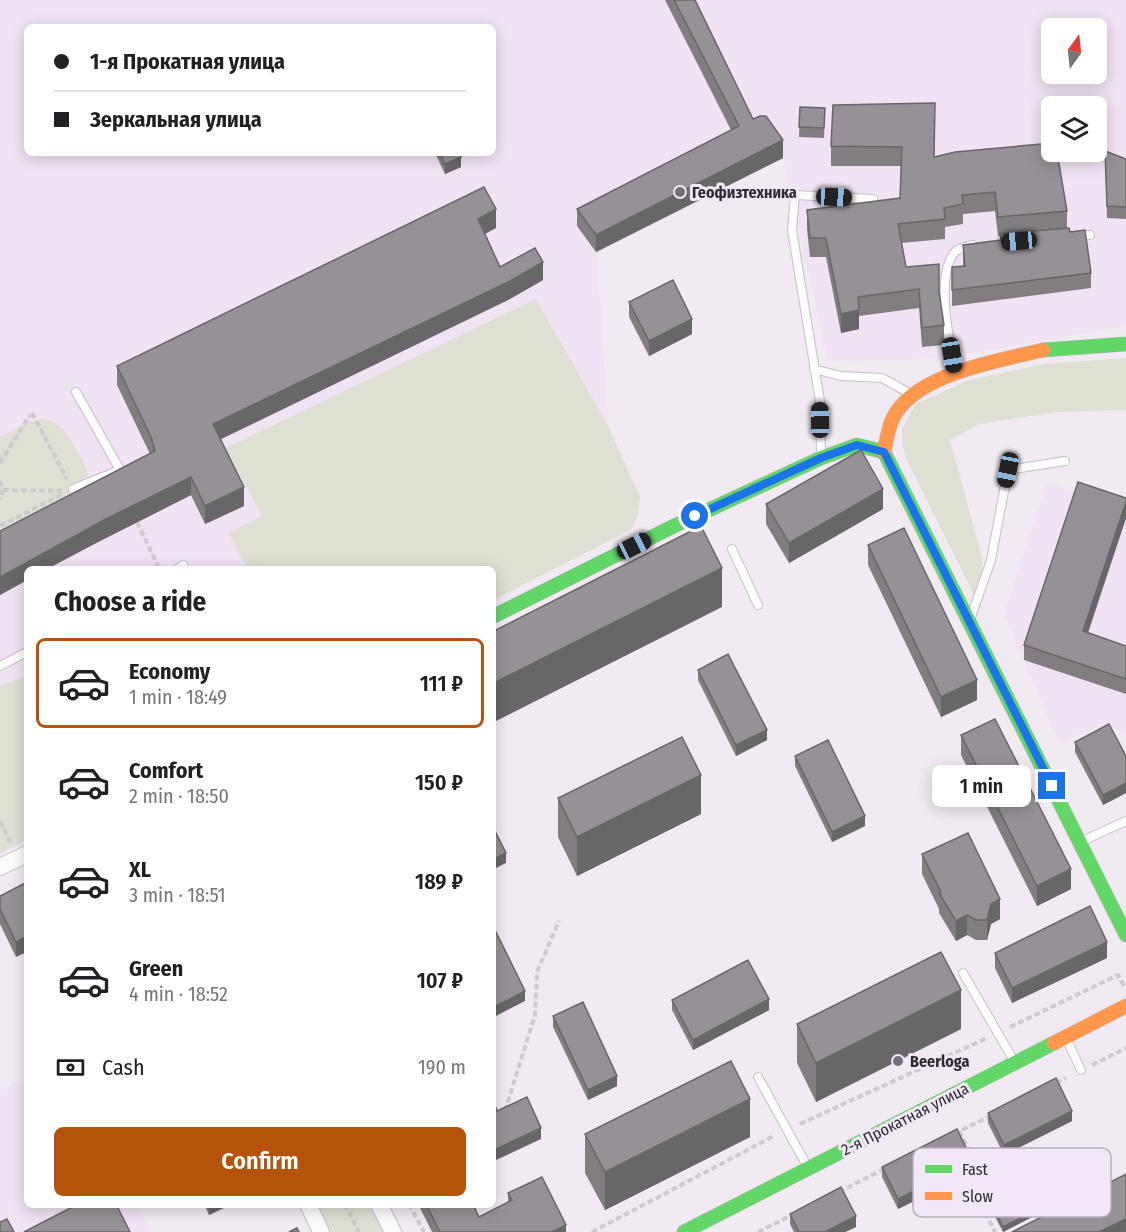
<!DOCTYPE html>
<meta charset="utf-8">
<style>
body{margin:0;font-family:"Fira Sans Condensed",sans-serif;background:#f2f2f2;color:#202124;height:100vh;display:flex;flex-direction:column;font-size:22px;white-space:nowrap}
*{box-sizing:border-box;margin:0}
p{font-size:20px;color:#757577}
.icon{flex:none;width:33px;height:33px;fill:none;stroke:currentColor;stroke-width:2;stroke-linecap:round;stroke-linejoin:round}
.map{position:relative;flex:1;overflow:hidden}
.details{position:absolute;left:24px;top:566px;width:472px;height:642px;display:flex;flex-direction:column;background:#fff;border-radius:9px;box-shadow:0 3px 15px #0003}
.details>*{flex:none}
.guide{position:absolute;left:24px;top:24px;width:472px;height:132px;border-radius:9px;box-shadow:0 3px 15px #0003;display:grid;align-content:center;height:132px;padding:0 30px;background:#fff}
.needle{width:39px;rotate:15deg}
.tools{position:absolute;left:1041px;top:18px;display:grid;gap:12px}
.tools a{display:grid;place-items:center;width:66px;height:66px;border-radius:9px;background:#fff;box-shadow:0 3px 15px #0003;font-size:30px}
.end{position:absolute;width:27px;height:27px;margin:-14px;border:8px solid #1a73e8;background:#fff;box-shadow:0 0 0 3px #fff}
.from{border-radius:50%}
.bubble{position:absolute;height:42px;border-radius:9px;background:#fff;box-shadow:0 3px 15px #0003;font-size:20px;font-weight:600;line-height:42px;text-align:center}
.car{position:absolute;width:18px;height:36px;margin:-18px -9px;border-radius:8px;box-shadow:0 0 4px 2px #0007;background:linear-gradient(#222 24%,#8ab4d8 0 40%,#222 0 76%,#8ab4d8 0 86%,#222 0)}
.guide b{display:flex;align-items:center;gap:21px;height:57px;font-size:22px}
.guide b+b{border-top:2px solid #e0e0e0}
.guide i{width:15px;height:15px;background:#202124}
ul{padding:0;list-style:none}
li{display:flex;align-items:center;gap:18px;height:90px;margin:0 12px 9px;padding:0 18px;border:3px solid transparent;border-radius:9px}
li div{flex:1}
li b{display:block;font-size:22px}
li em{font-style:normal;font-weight:600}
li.active{border-color:#b45309}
li>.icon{width:54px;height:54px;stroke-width:1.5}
h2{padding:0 30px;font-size:27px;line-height:72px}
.pay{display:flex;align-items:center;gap:15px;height:66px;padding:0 30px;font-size:22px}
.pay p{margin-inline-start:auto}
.primary-button{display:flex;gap:12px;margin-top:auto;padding:12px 30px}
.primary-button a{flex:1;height:69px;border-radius:9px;background:#b45309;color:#fff;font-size:24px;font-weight:600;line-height:69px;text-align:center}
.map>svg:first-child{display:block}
.built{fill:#f0e3f3;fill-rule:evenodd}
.green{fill:#e0dfd4}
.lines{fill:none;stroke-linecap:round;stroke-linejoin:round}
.lane-casing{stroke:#c4bfc5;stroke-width:10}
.street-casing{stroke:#c4bfc5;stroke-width:18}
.fast-casing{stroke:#c4bfc5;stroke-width:15}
.slow-casing{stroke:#c4bfc5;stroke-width:15}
.path{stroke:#cecbce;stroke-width:4;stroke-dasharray:6 3;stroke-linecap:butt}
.lane{stroke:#fdfcfd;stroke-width:8}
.street{stroke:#fdfcfd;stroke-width:16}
.fast{stroke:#63d668;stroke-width:14}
.slow{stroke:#ff974d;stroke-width:14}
.wall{fill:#817d81}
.shaded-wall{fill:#696669}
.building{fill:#969196;stroke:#696669;stroke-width:1.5}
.route{stroke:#1a73e8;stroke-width:8}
.poi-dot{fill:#746e75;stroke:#f2e7f6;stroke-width:2}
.labels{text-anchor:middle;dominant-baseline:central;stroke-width:6;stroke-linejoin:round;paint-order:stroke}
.poi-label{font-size:16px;font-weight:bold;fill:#302b31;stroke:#f2e7f6;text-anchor:start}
.street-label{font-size:16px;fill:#302b31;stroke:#f2e7f6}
.key{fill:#f2e7f6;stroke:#b8afbb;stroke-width:1.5}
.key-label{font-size:16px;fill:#302b31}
</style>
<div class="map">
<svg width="1126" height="1232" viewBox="0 0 1126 1232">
<rect width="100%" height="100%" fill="#f1eaf2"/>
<!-- built -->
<g class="built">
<path d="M 0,0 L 1126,0 L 1126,327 L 1111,328 L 940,359 L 828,361 L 783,158 L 597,252 L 608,426 L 315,568 L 27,568 L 27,708 L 0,721 ZM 27,27 L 494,27 L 494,153 L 27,153 ZM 1052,28 L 1096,28 L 1096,74 L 1052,74 ZM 1052,106 L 1096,106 L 1096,152 L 1052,152 Z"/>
<polygon points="1047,482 1126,507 1126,732 1102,725 1059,743 1004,615"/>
<polygon points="27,1078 27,1204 137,1205 150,1232 0,1232 0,1090"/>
</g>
<!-- green -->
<g class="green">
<polygon points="536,299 608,426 640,497 638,514 632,529 494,600 494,568 247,568 229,533 262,516 226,448"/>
<polygon points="1126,358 1126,410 1057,412 980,424 950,440 982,557 981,609 907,460 902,443 902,429 916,404 969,380 1045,364"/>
<path d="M 42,419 C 59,422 68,432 75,448 C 79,455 90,469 87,477 C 82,492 16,521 0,530 L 0,437 L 31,421 Z"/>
<polygon points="20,678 27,679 27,839 0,854 0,686"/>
<polygon points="317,1205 369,1205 383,1232 331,1232"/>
</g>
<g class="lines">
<!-- lane casing -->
<g class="lane-casing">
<g id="lane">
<polyline points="1076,236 1090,235"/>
<polyline points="814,369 841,376 882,378 911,394"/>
<path d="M 954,370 C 950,342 934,273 956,251 C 960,248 968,246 973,245"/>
<polyline points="821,456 820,401 792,230 795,195 873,199"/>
<polyline points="73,489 120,470 76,392"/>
<polyline points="732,549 758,605"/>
<polyline points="179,568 183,565"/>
<polyline points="971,617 991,560 1008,470 1065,461"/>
<polyline points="0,666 27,652"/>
<polyline points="1080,842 1126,821"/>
<polyline points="963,973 1014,1061"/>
<polyline points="1066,1038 1081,1070"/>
<polyline points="758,1077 807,1166"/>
</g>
</g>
<!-- street casing -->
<g class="street-casing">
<g id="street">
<polyline points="0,867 27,854"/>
<polyline points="308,1204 321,1232"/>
<polyline points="379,1204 393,1232"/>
</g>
</g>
<!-- fast casing -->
<g class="fast-casing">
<g id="fast">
<polyline points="1043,350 1126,344"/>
<polyline points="884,452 1126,935"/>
<polyline points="494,616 674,526 821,458 857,445 884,452"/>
<polyline points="684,1232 1054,1043"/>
</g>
</g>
<!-- slow casing -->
<g class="slow-casing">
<g id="slow">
<path d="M 884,452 C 886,442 888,430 892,420 C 913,374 998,361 1043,350"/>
<polyline points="1054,1043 1126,1006"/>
</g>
</g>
<!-- path -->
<g class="path">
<polyline points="32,413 67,479"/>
<polyline points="0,463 30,415"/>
<polyline points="0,481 3,490 0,499"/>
<polyline points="3,490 62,491"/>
<polyline points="137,522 159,568"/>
<polyline points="0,526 63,494"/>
<polyline points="0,821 10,842"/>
<polyline points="1010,1027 1118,975 1124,986"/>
<polyline points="1092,1065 1126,1048"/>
<polyline points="1056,1083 1066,1078"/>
<polyline points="505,1111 535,1015 537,972 559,921"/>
<polyline points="800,1124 987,1038"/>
<polyline points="959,1131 982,1175 969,1182 995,1232"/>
<polyline points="954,1134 990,1116"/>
<polyline points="839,1192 886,1168"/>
<polyline points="345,1204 359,1232"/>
<polyline points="409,1204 424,1232"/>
<polyline points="592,1232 774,1136"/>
<polyline points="758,1232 792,1215"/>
</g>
<!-- lane -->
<use href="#lane" class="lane"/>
<!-- street -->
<use href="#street" class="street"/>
<!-- fast -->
<use href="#fast" class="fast"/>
<!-- slow -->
<use href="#slow" class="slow"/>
</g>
<!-- wall -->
<g class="wall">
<polygon points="665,0 695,0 753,119 783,158 596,252 577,226 577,209 731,130"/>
<polygon points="800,107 825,108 824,138 799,137"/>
<polygon points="935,123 934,157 1067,211 1067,228 1091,273 1091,288 952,306 952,267 963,266 963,245 1000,240 1000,236 998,236 995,211 963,214 963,224 945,227 945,239 901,243 906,267 939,291 944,325 944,345 922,347 919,308 859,316 859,329 841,333 826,257 810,257 807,229 807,210 900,198 901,166 831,166 831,146"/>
<polygon points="1105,151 1126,159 1126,219 1107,218"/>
<polygon points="435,153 460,153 461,167 445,174"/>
<polygon points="496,228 485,234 500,267 543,280 508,300 220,439 244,506 205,524 191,495 106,538 27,568 27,580 0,595 0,531 150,454 117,385 117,366"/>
<polygon points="629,302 692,334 649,356 629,317"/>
<polygon points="1126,498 1126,518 1088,633 1126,646 1126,694 1024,660 1024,645"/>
<polygon points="766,504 883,509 789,563 766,524"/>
<polygon points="868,545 977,700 941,717 868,565"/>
<polygon points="698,670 767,740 736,756 698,680"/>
<polygon points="961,735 1071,889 1037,906 961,755"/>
<polygon points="1075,742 1126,756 1126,793 1103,805 1075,752"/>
<polygon points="795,756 865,826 832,842 795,766"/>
<polygon points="558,798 701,814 577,876 558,837"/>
<polygon points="922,854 1000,919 991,924 987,940 976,940 967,935 956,941 939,913 939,909 922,874"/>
<polygon points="27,882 16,957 0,924 0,896"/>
<polygon points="995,953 1107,958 1012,1003 995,968"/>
<polygon points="672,1000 769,1010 693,1050 672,1010"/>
<polygon points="553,1016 617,1086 588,1100 553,1027"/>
<polygon points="797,1024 961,1029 816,1102 797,1063"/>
<polygon points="988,1113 1072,1121 1004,1155 988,1123"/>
<polygon points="585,1134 750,1137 605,1210 585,1173"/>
<polygon points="882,1167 973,1172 898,1209 882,1177"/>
<polygon points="508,1193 566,1232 432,1232 418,1204 473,1204 479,1217 508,1202"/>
<polygon points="204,1204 232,1204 209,1215"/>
<polygon points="993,1207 1046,1210 1003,1232 993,1213"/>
<polygon points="790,1214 856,1227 845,1232 794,1232 790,1224"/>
</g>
<!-- shaded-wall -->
<g class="shaded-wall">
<polygon points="783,140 783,158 596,252 596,235"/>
<polygon points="461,157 461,167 445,174 445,164"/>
<polygon points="496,209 496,228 478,237 478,219"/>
<polygon points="543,262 543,280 508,300 213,443 213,424"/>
<polygon points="859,310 859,329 841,333 841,314"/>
<polygon points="692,319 692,334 649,356 649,341"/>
<polygon points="191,477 191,495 106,538 49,568 27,568 27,580 0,595 0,577 106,519"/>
<polygon points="244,487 244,506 205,524 205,506"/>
<polygon points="883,489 883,509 789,563 789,543"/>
<polygon points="1126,502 1126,518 1083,647 1083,631"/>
<polygon points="722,568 722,607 494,722 494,683"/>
<polygon points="977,680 977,700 941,717 941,697"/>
<polygon points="767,730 767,740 736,756 736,745"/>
<polygon points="701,775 701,814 577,876 577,837"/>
<polygon points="1126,783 1126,793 1103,805 1103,795"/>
<polygon points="865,816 865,826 832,842 832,832"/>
<polygon points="506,853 506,863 494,869 494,859"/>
<polygon points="1071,869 1071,889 1037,906 1037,886"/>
<polygon points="1000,899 1000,919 991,924 987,940 987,920 991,904"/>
<polygon points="967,915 967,935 956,941 956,921"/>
<polygon points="27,936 27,952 16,957 16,942"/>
<polygon points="1107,942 1107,958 1012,1003 1012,988"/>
<polygon points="961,990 961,1029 816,1102 816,1063"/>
<polygon points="525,991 525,1001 494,1017 494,1007"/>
<polygon points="769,999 769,1010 693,1050 693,1040"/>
<polygon points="617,1076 617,1086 588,1100 588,1090"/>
<polygon points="750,1099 750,1137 605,1210 605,1172"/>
<polygon points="1072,1111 1072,1121 1004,1155 1004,1145"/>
<polygon points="541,1128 541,1139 494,1161 494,1150"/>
<polygon points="973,1162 973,1172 898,1209 898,1199"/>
<polygon points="209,1204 232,1204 209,1215"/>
<polygon points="1046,1205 1046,1210 1003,1232 1003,1227"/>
<polygon points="856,1216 856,1227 845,1232 825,1232"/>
<polygon points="1126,1219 1126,1232 1099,1232"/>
<polygon points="566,1225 566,1232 552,1232"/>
</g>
<!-- building -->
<g class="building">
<polygon points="674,0 695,0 753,119 760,116 766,116 783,140 596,235 577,209 739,126"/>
<polygon points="935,103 934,157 955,152 1052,143 1052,152 1057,152 1067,211 998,217 995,192 962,195 963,204 944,208 945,219 898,224 906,267 939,264 939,291 944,325 922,328 919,289 858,297 859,310 841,314 826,238 810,238 807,210 900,198 902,147 831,146 833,105"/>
<polygon points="800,107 825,108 824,128 799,127"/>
<polygon points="1105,151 1126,159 1126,207 1107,206"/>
<polygon points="440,153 460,153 461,157 445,164"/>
<polygon points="484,187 496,209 478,219 500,267 535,248 543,262 508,282 213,424 244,487 205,506 191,477 106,519 0,577 0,531 155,451 151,437 117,366"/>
<polygon points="1069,228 1070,232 1085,230 1091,273 952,290 952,267 965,266 963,245 1001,240 1000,234"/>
<polygon points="673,280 692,319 649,341 629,302"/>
<polygon points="861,450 883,489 789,543 766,504"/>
<polygon points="1078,482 1126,498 1126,502 1083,631 1126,646 1126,679 1024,645"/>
<polygon points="701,526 722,568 494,683 494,631"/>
<polygon points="904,528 977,680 941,697 868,545"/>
<polygon points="728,654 767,730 736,745 698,670"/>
<polygon points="995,719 1071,869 1037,886 961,735"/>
<polygon points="1109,724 1126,756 1126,783 1103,795 1075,742"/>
<polygon points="682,737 701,775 577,837 558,798"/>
<polygon points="828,740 865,816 832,832 795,756"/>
<polygon points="494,829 506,853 494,859"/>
<polygon points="968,833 1000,899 991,904 987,920 976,920 967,915 956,921 939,893 941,892 922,854"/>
<polygon points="27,882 27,936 16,942 0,909 0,896"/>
<polygon points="1090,906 1107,942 1012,988 995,953"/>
<polygon points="494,928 525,991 494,1007"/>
<polygon points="941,952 961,990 816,1063 797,1024"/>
<polygon points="748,960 769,999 693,1040 672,1000"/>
<polygon points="583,1002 617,1076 588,1090 553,1016"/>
<polygon points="731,1061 750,1099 605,1172 585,1134"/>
<polygon points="1056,1078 1072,1111 1004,1145 988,1113"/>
<polygon points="527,1097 541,1128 494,1150 494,1102 497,1111"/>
<polygon points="957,1129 973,1162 898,1199 882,1167"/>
<polygon points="1126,1174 1126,1219 1099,1232 1012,1232"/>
<polygon points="542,1177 566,1225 552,1232 440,1232 426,1204 473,1204 479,1217 512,1200 508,1193"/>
<polygon points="1036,1186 1046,1205 1003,1227 993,1207"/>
<polygon points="841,1187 856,1216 825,1232 799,1232 790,1214"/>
<polygon points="78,1204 116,1204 130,1232 24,1232"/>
<polygon points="7,1219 14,1232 0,1232 0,1222"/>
<polygon points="297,1228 299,1232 289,1232"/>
</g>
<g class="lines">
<!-- route -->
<polyline class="route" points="695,516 821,458 857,445 884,452 1052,786"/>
</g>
<!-- markers -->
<g class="poi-dot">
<circle cx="680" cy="192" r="6"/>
<circle cx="898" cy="1061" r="6"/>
</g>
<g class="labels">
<!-- poi labels -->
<g class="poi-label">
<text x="692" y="192">Геофизтехника</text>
<text x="910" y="1061">Beerloga</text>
</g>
<!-- street labels -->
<g class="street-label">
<text transform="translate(905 1119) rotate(-27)">2-я Прокатная улица</text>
</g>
</g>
<!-- legend -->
<rect x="913" y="1148" width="198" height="69" rx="9" class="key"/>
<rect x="925" y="1165" width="27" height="8" fill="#63d668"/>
<rect x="925" y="1192" width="27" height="8" fill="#ff974d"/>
<g class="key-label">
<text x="962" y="1175">Fast</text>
<text x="962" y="1202">Slow</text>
</g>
</svg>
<div class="tools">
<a><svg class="needle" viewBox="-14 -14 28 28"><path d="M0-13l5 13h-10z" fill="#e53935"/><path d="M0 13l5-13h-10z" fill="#757577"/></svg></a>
<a><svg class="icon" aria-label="layers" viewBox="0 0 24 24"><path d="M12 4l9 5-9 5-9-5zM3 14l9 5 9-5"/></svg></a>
</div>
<i class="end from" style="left:695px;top:516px"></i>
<i class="end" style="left:1052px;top:786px"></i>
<div class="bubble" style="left:932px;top:765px;width:99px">1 min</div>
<i class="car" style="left:834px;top:197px;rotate:93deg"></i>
<i class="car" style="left:1019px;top:241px;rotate:265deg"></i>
<i class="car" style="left:952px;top:355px;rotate:171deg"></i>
<i class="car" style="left:820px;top:420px;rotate:359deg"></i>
<i class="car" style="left:1008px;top:470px;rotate:191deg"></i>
<i class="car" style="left:634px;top:546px;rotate:63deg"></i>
<div class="guide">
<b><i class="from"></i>1-я Прокатная улица</b>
<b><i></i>Зеркальная улица</b>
</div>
<section class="details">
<h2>Choose a ride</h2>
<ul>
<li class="active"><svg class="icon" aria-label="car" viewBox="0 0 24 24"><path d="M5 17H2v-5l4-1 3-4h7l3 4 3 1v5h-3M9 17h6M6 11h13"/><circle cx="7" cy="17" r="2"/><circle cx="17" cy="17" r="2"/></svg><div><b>Economy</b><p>1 min · 18:49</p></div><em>111 ₽</em></li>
<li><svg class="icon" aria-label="car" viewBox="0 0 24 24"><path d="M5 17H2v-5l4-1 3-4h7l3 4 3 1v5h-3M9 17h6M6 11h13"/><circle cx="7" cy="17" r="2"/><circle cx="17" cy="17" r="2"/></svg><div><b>Comfort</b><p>2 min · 18:50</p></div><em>150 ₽</em></li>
<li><svg class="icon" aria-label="car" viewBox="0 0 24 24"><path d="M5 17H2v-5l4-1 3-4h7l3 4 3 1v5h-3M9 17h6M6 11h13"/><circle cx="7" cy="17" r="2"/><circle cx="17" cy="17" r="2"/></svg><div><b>XL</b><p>3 min · 18:51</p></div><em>189 ₽</em></li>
<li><svg class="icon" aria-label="car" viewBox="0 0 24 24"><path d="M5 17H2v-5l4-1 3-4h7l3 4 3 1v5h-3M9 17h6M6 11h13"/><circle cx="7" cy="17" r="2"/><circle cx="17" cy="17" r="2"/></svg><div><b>Green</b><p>4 min · 18:52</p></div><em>107 ₽</em></li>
</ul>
<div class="pay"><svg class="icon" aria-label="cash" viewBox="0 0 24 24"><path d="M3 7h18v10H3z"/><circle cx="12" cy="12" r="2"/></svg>Cash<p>190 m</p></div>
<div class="primary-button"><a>Confirm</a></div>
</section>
</div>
